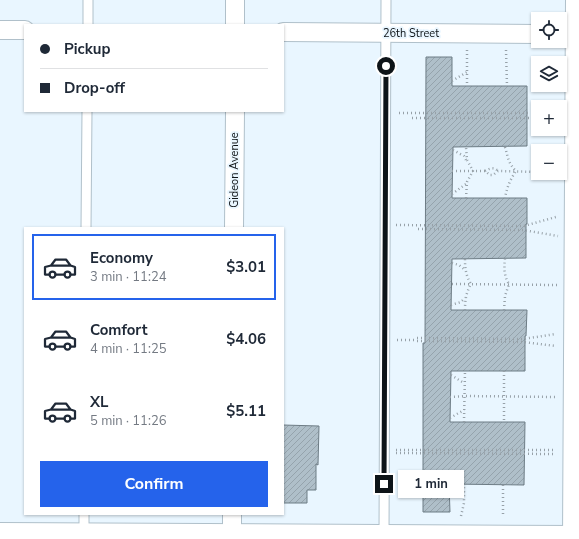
<!DOCTYPE html>
<meta charset="utf-8">
<style>
body{margin:0;font-family:"Nunito Sans",sans-serif;background:#f2f2f3;color:#1f2937;height:100vh;display:flex;flex-direction:column;font-size:15px;white-space:nowrap}
*{box-sizing:border-box;margin:0}
p{font-size:13px;color:#747a83}
.icon{flex:none;width:22px;height:22px;fill:none;stroke:currentColor;stroke-width:2;stroke-linecap:round;stroke-linejoin:round}
.map{position:relative;flex:1;overflow:hidden}
.sheet{position:absolute;left:24px;top:227px;width:260px;height:288px;display:flex;flex-direction:column;background:#fff;border-radius:0px;box-shadow:0 1px 3px #0004}
.sheet>*{flex:none}
.hud{position:absolute;left:24px;top:24px;width:260px;height:88px;border-radius:0px;box-shadow:0 1px 3px #0004;display:grid;align-content:center;height:88px;padding:0 16px;background:#fff}
.controls{position:absolute;left:531px;top:12px;display:grid;gap:8px}
.controls a{display:grid;place-items:center;width:36px;height:36px;border-radius:0px;background:#fff;box-shadow:0 1px 3px #0004;font-size:20px}
.end{position:absolute;width:18px;height:18px;margin:-9px;border:5px solid #0e1418;background:#fff;box-shadow:0 0 0 2px #fff}
.from{border-radius:50%}
.bubble{position:absolute;height:28px;border-radius:0px;background:#fff;box-shadow:0 1px 3px #0004;font-size:13px;font-weight:700;line-height:28px;text-align:center}
.hud b{display:flex;align-items:center;gap:14px;height:38px;font-size:15px}
.hud b+b{border-top:1px solid #e0e1e3}
.hud i{width:10px;height:10px;background:#1f2937}
ul{padding:7px 0 0;list-style:none}
li{display:flex;align-items:center;gap:12px;height:66px;margin:0 8px 6px;padding:0 8px;border:2px solid transparent;border-radius:0px}
li div{flex:1}
li b{display:block;font-size:15px}
li em{font-style:normal;font-weight:700}
li.active{border-color:#2563eb}
li>.icon{width:36px;height:36px;stroke-width:1.5}
.action{display:flex;gap:8px;margin-top:auto;padding:8px 16px}
.action a{flex:1;height:46px;border-radius:0px;background:#2563eb;color:#fff;font-size:16px;font-weight:700;line-height:46px;text-align:center}
.map>svg:first-child{display:block}
.building{fill:url(#building-hatch);stroke:#6d7c85}
.lines{fill:none;stroke-linecap:round;stroke-linejoin:round}
.service-casing{stroke:#b0c0ca;stroke-width:11}
.minor-casing{stroke:#b0c0ca;stroke-width:20}
.tertiary-casing{stroke:#b0c0ca;stroke-width:24}
.path{stroke:#97a1a8;stroke-width:2.5;stroke-dasharray:1 3;stroke-linecap:butt}
.service{stroke:#fff;stroke-width:9}
.minor{stroke:#fff;stroke-width:18}
.tertiary{stroke:#fff;stroke-width:22}
.route{stroke:#0e1418;stroke-width:5}
.labels{text-anchor:middle;dominant-baseline:central;stroke-width:3.5;stroke-linejoin:round;paint-order:stroke}
.street-label{font-size:11px;fill:#0e1418;stroke:#e9f6ff}
</style>
<div class="map">
<svg width="579" height="539" viewBox="0 0 579 539">
<defs>
<pattern id="building-hatch" width="6" height="6" patternUnits="userSpaceOnUse"><rect width="6" height="6" fill="#afbfc9"/><path d="M-1 1l2-2M0 6l6-6M5 7l2-2" fill="none" stroke="#95a3ac"/></pattern>
</defs>
<rect width="100%" height="100%" fill="#e9f6ff"/>
<!-- building -->
<g class="building">
<polygon points="426,57 452,57 452,86 527,86 527,146 453,147 452,198 527,198 527,224 526,224 526,258 452,259 451,310 527,310 526,336 525,336 525,371 451,371 450,422 525,422 524,485 449,484 450,512 423,512 423,343 425,343"/>
<polygon points="283,425 319,426 318,465 316,464 316,490 307,490 307,503 283,503"/>
</g>
<g class="lines">
<!-- service casing -->
<g class="service-casing">
<g id="service">
<polyline points="88,25 88,0"/>
<polyline points="86,228 87,111"/>
<polyline points="84,535 84,514"/>
<polyline points="384,537 386,0"/>
</g>
</g>
<!-- minor casing -->
<g class="minor-casing">
<g id="minor">
<polyline points="235,25 235,0"/>
<polyline points="0,30 25,30"/>
<polyline points="283,32 538,34"/>
<polyline points="234,228 235,111"/>
<polyline points="232,539 232,514"/>
<polyline points="572,539 575,0"/>
</g>
</g>
<!-- tertiary casing -->
<g class="tertiary-casing">
<polyline id="tertiary" points="0,534 579,537"/>
</g>
<!-- path -->
<g class="path">
<polyline points="467,50 467,86"/>
<polyline points="506,50 507,86"/>
<polyline points="452,81 467,72"/>
<polyline points="399,113 538,113"/>
<polyline points="412,118 538,118"/>
<path d="M 505,147 C 508,157 508,163 516,171 C 510,180 507,187 505,198"/>
<polyline points="453,150 464,156 466,160"/>
<polyline points="452,171 485,171 490,175 493,175 498,171 538,172"/>
<path d="M 485,171 C 490,168 494,167 498,171"/>
<polyline points="452,194 466,184"/>
<polyline points="466,198 467,182 473,171 467,160 466,147"/>
<polyline points="396,225 524,226 556,217"/>
<polyline points="418,229 523,230 558,236"/>
<polyline points="452,263 459,265 465,270"/>
<polyline points="452,284 557,285"/>
<polyline points="451,305 461,302 465,298"/>
<path d="M 465,310 C 465,300 466,293 471,284 C 466,276 465,269 465,259"/>
<path d="M 504,310 L 505,296 L 509,284 C 504,276 504,268 505,259"/>
<polyline points="417,338 523,339 556,334"/>
<polyline points="397,340 417,340"/>
<polyline points="417,341 523,342 556,346"/>
<polyline points="504,371 504,422"/>
<polyline points="451,375 464,383"/>
<polyline points="450,397 465,396 556,397"/>
<polyline points="450,418 464,410"/>
<polyline points="464,422 465,371"/>
<polyline points="396,450 555,450"/>
<polyline points="396,453 555,454"/>
<polyline points="503,485 503,516"/>
<polyline points="449,487 455,488 464,493"/>
<polyline points="461,516 464,503 464,484"/>
</g>
<!-- service -->
<use href="#service" class="service"/>
<!-- minor -->
<use href="#minor" class="minor"/>
<!-- tertiary -->
<use href="#tertiary" class="tertiary"/>
</g>
<g class="lines">
<!-- route -->
<polyline class="route" points="384,484 386,66"/>
</g>
<g class="labels">
<!-- street labels -->
<g class="street-label">
<text x="411" y="33">26th Street</text>
<text transform="translate(234 170) rotate(-90)">Gideon Avenue</text>
</g>
</g>
</svg>
<div class="controls">
<a><svg class="icon" aria-label="locate" viewBox="0 0 24 24"><circle cx="12" cy="12" r="6"/><path d="M12 2v4M12 18v4M2 12h4M18 12h4"/></svg></a>
<a><svg class="icon" aria-label="layers" viewBox="0 0 24 24"><path d="M12 4l9 5-9 5-9-5zM3 14l9 5 9-5"/></svg></a>
<a>+</a>
<a>−</a>
</div>
<i class="end from" style="left:386px;top:66px"></i>
<i class="end" style="left:384px;top:484px"></i>
<div class="bubble" style="left:398px;top:470px;width:66px">1 min</div>
<div class="hud">
<b><i class="from"></i>Pickup</b>
<b><i></i>Drop-off</b>
</div>
<section class="sheet">
<ul>
<li class="active"><svg class="icon" aria-label="car" viewBox="0 0 24 24"><path d="M5 17H2v-5l4-1 3-4h7l3 4 3 1v5h-3M9 17h6M6 11h13"/><circle cx="7" cy="17" r="2"/><circle cx="17" cy="17" r="2"/></svg><div><b>Economy</b><p>3 min · 11:24</p></div><em>$3.01</em></li>
<li><svg class="icon" aria-label="car" viewBox="0 0 24 24"><path d="M5 17H2v-5l4-1 3-4h7l3 4 3 1v5h-3M9 17h6M6 11h13"/><circle cx="7" cy="17" r="2"/><circle cx="17" cy="17" r="2"/></svg><div><b>Comfort</b><p>4 min · 11:25</p></div><em>$4.06</em></li>
<li><svg class="icon" aria-label="car" viewBox="0 0 24 24"><path d="M5 17H2v-5l4-1 3-4h7l3 4 3 1v5h-3M9 17h6M6 11h13"/><circle cx="7" cy="17" r="2"/><circle cx="17" cy="17" r="2"/></svg><div><b>XL</b><p>5 min · 11:26</p></div><em>$5.11</em></li>
</ul>
<div class="action"><a>Confirm</a></div>
</section>
</div>
